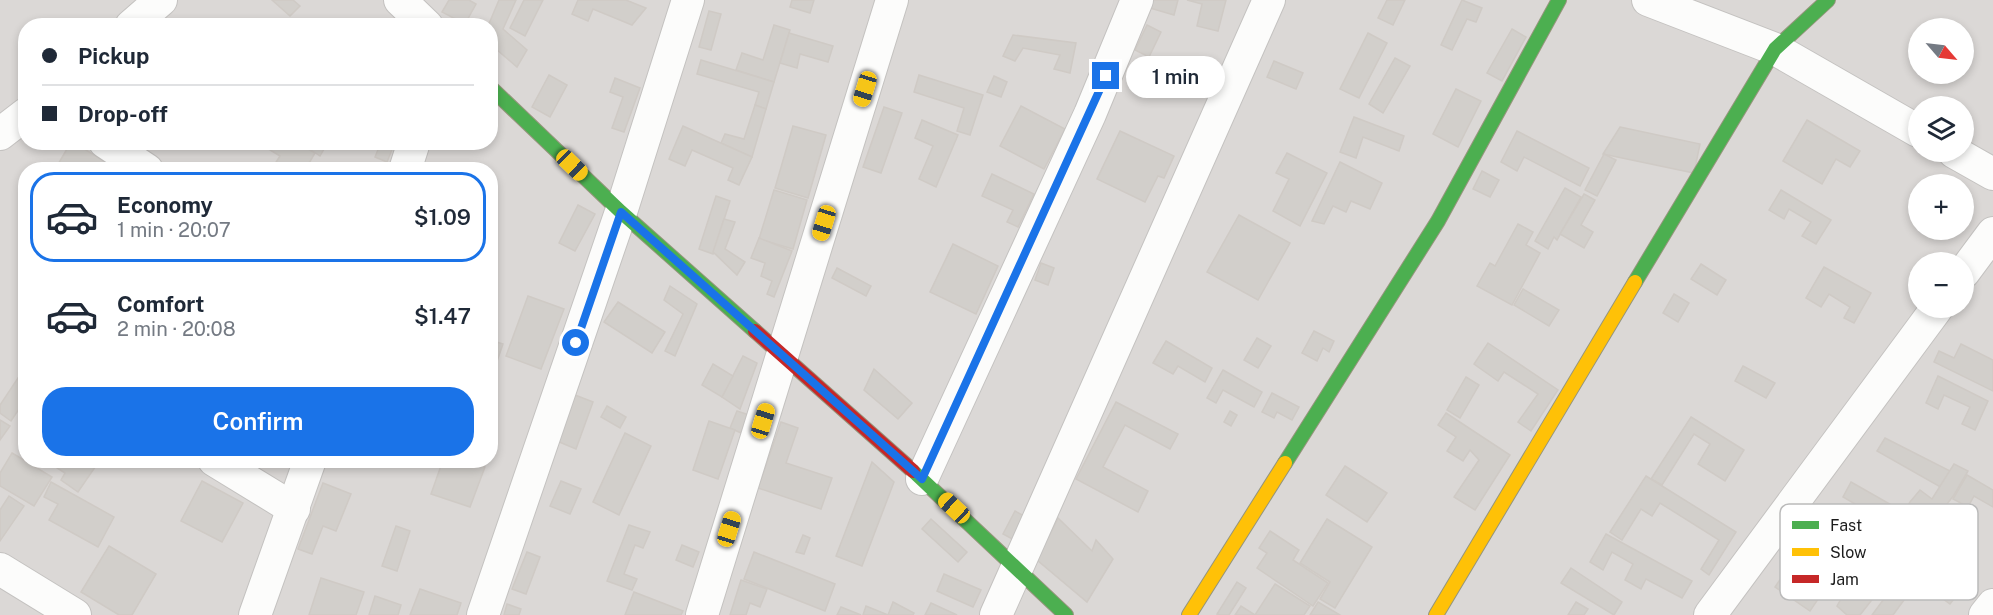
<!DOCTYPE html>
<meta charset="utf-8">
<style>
body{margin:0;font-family:"Public Sans",sans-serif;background:#f2f2f3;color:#1f2937;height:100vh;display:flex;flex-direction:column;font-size:22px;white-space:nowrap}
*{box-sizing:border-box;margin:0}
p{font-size:20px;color:#747a83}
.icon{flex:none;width:33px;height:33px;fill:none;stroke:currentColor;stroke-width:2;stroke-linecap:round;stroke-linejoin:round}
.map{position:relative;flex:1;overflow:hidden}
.drawer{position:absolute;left:18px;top:162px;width:480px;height:306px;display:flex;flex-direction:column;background:#fff;border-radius:24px;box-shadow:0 3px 9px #0003}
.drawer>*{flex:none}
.hud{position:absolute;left:18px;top:18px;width:480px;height:132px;border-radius:24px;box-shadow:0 3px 9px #0003;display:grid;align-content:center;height:132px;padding:0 24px;background:#fff}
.needle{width:39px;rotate:118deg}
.buttons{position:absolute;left:1908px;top:18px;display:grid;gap:12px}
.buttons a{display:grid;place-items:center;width:66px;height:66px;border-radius:50%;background:#fff;box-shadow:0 3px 9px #0003;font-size:30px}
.end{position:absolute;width:27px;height:27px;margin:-14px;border:8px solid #1a73e8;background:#fff;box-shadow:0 0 0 3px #fff}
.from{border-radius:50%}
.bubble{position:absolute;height:42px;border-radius:21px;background:#fff;box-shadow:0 3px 9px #0003;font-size:20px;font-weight:600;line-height:42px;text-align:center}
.car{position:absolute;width:18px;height:36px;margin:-18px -9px;border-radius:8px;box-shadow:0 0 4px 2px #0007;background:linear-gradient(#f5c518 24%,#345 0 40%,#f5c518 0 76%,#345 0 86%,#f5c518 0)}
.hud b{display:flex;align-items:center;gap:21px;height:57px;font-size:22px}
.hud b+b{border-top:2px solid #e0e1e3}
.hud i{width:15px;height:15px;background:#1f2937}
ul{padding:10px 0 0;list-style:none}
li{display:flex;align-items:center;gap:18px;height:90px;margin:0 12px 9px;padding:0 12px;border:3px solid transparent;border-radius:24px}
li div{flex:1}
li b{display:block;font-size:22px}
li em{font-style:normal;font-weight:600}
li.selected{border-color:#1a73e8}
li>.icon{width:54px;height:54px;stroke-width:1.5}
.primary-button{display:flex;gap:12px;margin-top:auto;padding:12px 24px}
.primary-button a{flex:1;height:69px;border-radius:24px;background:#1a73e8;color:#fff;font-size:24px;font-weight:600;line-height:69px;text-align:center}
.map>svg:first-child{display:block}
.residential{fill:#dbd8d6;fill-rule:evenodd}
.building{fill:#d2cfcb;stroke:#cfcac5;stroke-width:1.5}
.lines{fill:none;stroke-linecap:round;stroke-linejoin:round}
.street-casing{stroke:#c4c2c0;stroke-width:34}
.fast-casing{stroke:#95957c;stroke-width:16}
.slow-casing{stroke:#95957c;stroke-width:16}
.jam-casing{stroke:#95957c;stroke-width:16}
.street{stroke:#fcfcfb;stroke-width:32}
.fast{stroke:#4caf50;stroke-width:14}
.slow{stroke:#ffc107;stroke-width:14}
.jam{stroke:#c62828;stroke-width:14}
.route{stroke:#1a73e8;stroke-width:8}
.key{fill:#fff;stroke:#bbb;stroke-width:1.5}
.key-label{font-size:16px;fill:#1c1c1c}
</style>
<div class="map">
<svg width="1993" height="615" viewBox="0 0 1993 615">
<rect width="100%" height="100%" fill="#ece9e4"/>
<!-- residential -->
<path class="residential" d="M 0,0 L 1993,0 L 1993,615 L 0,615 ZM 26,26 L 490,26 L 490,142 L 26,142 ZM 1918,28 L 1964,28 L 1964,74 L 1918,74 ZM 1918,106 L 1964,106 L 1964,152 L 1918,152 ZM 26,170 L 490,170 L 490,460 L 26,460 ZM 1918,184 L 1964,184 L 1964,230 L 1918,230 ZM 1918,262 L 1964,262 L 1964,308 L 1918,308 Z"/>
<!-- building -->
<g class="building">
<polygon points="272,0 293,0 300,6 290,16"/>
<polygon points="449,0 469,0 476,4 465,24 442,12"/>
<polygon points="499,0 516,0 503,29 527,50 517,67 490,44 490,26 488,26"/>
<polygon points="524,0 543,0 525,36 510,28"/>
<polygon points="578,0 626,0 646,8 632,25 593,9 588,21 572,14"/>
<polygon points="792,0 814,0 810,13 790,7"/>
<polygon points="1153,0 1178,0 1174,15 1150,8"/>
<polygon points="1187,0 1226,0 1218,31 1197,26 1202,4"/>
<polygon points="1387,0 1405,0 1393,25 1378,18"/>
<polygon points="1462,0 1482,8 1476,22 1467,19 1452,50 1441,45"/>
<polygon points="709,11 721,14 711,50 699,47"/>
<polygon points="774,25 790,30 774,82 736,70 742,53 763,60"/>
<polygon points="1147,25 1161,32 1149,57 1135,50"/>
<polygon points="1512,29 1526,37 1502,81 1487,73"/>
<polygon points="789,33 833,46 828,62 800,54 797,68 780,63"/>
<polygon points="1368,33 1387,43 1359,98 1340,89"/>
<polygon points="1013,35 1076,43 1070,73 1054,69 1060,55 1023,48 1015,61 1003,56"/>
<polygon points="1395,58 1410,66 1383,113 1369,104"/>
<polygon points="701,60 774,82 766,109 755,105 759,92 697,74"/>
<polygon points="1274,61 1303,73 1296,89 1267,77"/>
<polygon points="549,75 567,85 550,117 532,107"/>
<polygon points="919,75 983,95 970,135 957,131 964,108 914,92"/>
<polygon points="994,76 1007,82 1001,97 987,92"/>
<polygon points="615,78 640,88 624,132 612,128 623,97 610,92"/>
<polygon points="1456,89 1481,101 1458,147 1433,134"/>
<polygon points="755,105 766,109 752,157 721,143 725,134 744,139"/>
<polygon points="1021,106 1065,129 1044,169 1000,146"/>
<polygon points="884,107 902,113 881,173 863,167"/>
<polygon points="1354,117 1404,136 1399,151 1363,137 1356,158 1340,152"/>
<polygon points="922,120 958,135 936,187 919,179 933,146 915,138"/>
<polygon points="1807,120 1860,151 1850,167 1836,159 1822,184 1783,161"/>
<polygon points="683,126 752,157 739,185 728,180 733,168 692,150 685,166 669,159"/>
<polygon points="793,126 826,135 808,198 775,188"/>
<polygon points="1620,127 1700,144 1694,173 1603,154"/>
<polygon points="1120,131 1174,156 1164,178 1158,176 1145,202 1097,179"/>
<polygon points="1517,131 1589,168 1580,186 1524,157 1517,171 1501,162"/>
<polygon points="71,142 73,142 117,169 63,170 57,166"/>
<polygon points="257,142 297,142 315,153 305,170 278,170 273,167 280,156"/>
<polygon points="299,142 328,142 320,156"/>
<polygon points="381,142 395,142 387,162 375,157"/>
<polygon points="1287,153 1327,173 1300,226 1273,211 1289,179 1276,173"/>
<polygon points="1604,154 1616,160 1597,196 1585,190"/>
<polygon points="1340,162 1382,183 1370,209 1351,201 1346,212 1333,206 1324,224 1312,221"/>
<polygon points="1482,171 1499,180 1490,197 1473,189"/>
<polygon points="992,174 1034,194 1018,227 1007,222 1013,210 982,196"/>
<polygon points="1565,188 1581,197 1557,240 1554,237 1548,249 1535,241"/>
<polygon points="774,190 807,200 793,249 759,239"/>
<polygon points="1781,190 1831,220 1816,244 1802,236 1811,222 1789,209 1784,219 1769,210"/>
<polygon points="1584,194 1595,200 1581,225 1593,232 1584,248 1560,234"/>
<polygon points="716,196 730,201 713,254 699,249"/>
<polygon points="578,205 595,214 575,251 559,243"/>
<polygon points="1239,215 1290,243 1258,300 1207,272"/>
<polygon points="724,219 735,222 725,249 745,262 737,275 713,252"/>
<polygon points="1518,224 1533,232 1526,245 1540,253 1512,305 1477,286 1490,263 1495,266"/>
<polygon points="759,238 792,251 774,297 767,294 772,281 761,276 765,263 751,258"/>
<polygon points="953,244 998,266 976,314 930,292"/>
<polygon points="1041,263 1054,268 1048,285 1035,280"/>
<polygon points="1701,264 1726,280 1717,295 1691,279"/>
<polygon points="1824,267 1871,293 1854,323 1844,318 1850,307 1829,294 1821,307 1806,298"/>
<polygon points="837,268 871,286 866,296 832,278"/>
<polygon points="670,286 697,304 675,356 665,351 683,314 664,300"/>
<polygon points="1523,289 1559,310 1549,326 1514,305"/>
<polygon points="1674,294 1689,303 1678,322 1663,313"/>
<polygon points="528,296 564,309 541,369 506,356"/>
<polygon points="618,302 665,332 652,353 604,322"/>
<polygon points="1314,331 1334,341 1329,352 1323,348 1317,361 1302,353"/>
<polygon points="1257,338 1271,346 1258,368 1244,360"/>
<polygon points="490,340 503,344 495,367 490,365"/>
<polygon points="1166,341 1212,368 1205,382 1178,366 1173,374 1153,363"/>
<polygon points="1488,343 1558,390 1531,431 1518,422 1538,394 1504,372 1498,381 1474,364"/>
<polygon points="1961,344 1993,360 1993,391 1934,362 1939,351 1954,358"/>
<polygon points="743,356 757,363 740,409 722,397"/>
<polygon points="713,364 733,376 722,397 702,385"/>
<polygon points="1743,366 1775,383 1766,398 1735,381"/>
<polygon points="874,369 912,403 898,419 864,390"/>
<polygon points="1223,370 1262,392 1254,407 1223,390 1216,403 1207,398"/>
<polygon points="1938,376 1988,401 1975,430 1962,424 1970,407 1944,395 1938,409 1926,403"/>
<polygon points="1466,377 1479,385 1460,418 1447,410"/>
<polygon points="18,378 26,382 26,409 21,406 11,421 0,413 0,405"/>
<polygon points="1272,393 1299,407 1292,420 1277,412 1274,418 1262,412"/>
<polygon points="575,395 593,402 576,449 557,441"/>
<polygon points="1116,402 1178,434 1170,449 1125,425 1103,467 1148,491 1138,512 1076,479"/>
<polygon points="607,406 626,417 620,428 601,417"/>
<polygon points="737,411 749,415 741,433 730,428"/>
<polygon points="1230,411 1237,415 1231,426 1224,422"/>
<polygon points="1446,413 1510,455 1475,510 1454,497 1479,460 1470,450 1463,461 1447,451 1456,437 1438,425"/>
<polygon points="1691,417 1744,450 1725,481 1698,464 1710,444 1694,434 1662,485 1651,479"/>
<polygon points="0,420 10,426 0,440"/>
<polygon points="709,421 735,430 718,479 693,470"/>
<polygon points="781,422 798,428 786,463 832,478 821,509 758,488"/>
<polygon points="625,433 651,446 619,515 593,502"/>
<polygon points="1885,438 1954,473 1944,489 1877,451"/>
<polygon points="12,453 52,477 34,506 0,486 0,473"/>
<polygon points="53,460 75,463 100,460 78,492 61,480 65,473 51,464"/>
<polygon points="443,460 468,460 485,467 470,507 431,494"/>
<polygon points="872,462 894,482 862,566 836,556"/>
<polygon points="1954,464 1968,471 1954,495 1860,615 1847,615 1837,606 1846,590 1856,598 1913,524 1901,518 1910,502 1920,490 1932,499"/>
<polygon points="1345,466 1387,493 1367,522 1326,495"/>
<polygon points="1967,475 1993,490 1993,507 1974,496 1968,507 1953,499"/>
<polygon points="1646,476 1736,532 1709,575 1701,569 1719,540 1660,503 1652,516 1641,509 1622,540 1610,532"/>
<polygon points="202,481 243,503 222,542 181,521"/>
<polygon points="561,481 581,489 570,514 550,506"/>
<polygon points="51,482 114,517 98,547 49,520 58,504 44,497"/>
<polygon points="1851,482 1902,511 1893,526 1843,497"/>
<polygon points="323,483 351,494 336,531 323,526 312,554 298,549"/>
<polygon points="9,496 24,506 0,541 0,510"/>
<polygon points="1015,511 1026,517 1014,540 1003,534"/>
<polygon points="1058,518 1092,551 1096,540 1113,559 1087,602 1037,560"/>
<polygon points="931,519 967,552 958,562 922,529"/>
<polygon points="1327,519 1372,547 1335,608 1320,599 1330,582 1300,563"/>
<polygon points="629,525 650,532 643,548 635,545 624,574 637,579 632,590 607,581"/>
<polygon points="396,526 410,531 397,571 382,566"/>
<polygon points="1270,531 1299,550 1293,560 1328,583 1313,606 1257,568 1267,553 1259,548"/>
<polygon points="1606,534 1692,581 1682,598 1646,579 1641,589 1625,580 1633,564 1612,552 1603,570 1590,562"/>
<polygon points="803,535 810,538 804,554 796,552"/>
<polygon points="682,545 699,552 693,567 676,560"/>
<polygon points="109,546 156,574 132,615 119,615 81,592"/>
<polygon points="527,552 540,557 526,594 512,589"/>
<polygon points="754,552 835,584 825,611 744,579"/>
<polygon points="1915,557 1960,591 1950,604 1918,581 1893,615 1872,615"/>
<polygon points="1571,568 1622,602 1614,615 1561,583"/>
<polygon points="1788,568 1823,592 1810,611 1775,587"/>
<polygon points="944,574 981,590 973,607 937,591"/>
<polygon points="321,578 364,592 356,615 309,615"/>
<polygon points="741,580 767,589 760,607 750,603 746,615 730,615"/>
<polygon points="1237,582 1246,588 1229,615 1220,615 1217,614"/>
<polygon points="1275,584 1310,606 1304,615 1235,615 1241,606 1255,615"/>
<polygon points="420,589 461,603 457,615 410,615"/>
<polygon points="634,592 683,611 681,615 625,615"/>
<polygon points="375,596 401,605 398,615 369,615"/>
<polygon points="893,602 914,613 913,615 863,615 866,606 888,615"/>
<polygon points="1318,602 1340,615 1310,615"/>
<polygon points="1576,602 1588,609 1584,615 1568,615"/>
<polygon points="931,603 957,615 925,615"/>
<polygon points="507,604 521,609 519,615 504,615"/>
<polygon points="841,607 861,615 837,615"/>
</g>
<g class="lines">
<!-- street casing -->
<g class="street-casing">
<g id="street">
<polyline points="400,0 427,26"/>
<polyline points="1648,0 1775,49 1918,131"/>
<polyline points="131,26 161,0"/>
<polyline points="0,134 26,114"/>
<polyline points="105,142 147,170"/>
<polyline points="1954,152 1993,174"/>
<polyline points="405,170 414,142"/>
<polyline points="1964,272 1993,233"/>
<polyline points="214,460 294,509"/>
<polyline points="922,479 1090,114 1137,0"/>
<polyline points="0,569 75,615"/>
<polyline points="255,615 310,460"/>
<polyline points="483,615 621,212 688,0"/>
<polyline points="702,615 892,0"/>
<polyline points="996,615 1269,0"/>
<polyline points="1710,615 1937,308"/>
<polyline points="1985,615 1993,605"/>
</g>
</g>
<!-- fast casing -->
<g class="fast-casing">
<g id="fast">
<polyline points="490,87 621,212 755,331"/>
<polyline points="1635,282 1775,49 1828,0"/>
<polyline points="1285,463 1438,221 1559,0"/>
<polyline points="913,471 1066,615"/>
</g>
</g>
<!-- slow casing -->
<g class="slow-casing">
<g id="slow">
<polyline points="1189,615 1285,463"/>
<polyline points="1436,615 1635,282"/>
</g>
</g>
<!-- jam casing -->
<g class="jam-casing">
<polyline id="jam" points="755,331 913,471"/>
</g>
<!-- street -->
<use href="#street" class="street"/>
<!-- fast -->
<use href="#fast" class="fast"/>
<!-- slow -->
<use href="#slow" class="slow"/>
<!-- jam -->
<use href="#jam" class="jam"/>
</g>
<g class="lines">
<!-- route -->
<polyline class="route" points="576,343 621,212 922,479 1106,76"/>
</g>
<!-- legend -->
<rect x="1780" y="504" width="198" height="96" rx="9" class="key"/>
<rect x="1792" y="521" width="27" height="8" fill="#4caf50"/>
<rect x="1792" y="548" width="27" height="8" fill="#ffc107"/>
<rect x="1792" y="575" width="27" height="8" fill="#c62828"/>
<g class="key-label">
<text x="1830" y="531">Fast</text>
<text x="1830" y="558">Slow</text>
<text x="1830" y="585">Jam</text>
</g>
</svg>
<div class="buttons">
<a><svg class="needle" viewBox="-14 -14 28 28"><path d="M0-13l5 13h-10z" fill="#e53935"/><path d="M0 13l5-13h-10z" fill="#747a83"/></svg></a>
<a><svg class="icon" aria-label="layers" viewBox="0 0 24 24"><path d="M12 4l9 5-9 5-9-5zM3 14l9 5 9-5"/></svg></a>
<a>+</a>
<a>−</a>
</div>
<i class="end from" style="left:576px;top:343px"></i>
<i class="end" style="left:1106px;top:76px"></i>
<div class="bubble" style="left:1126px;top:56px;width:99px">1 min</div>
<i class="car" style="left:865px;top:89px;rotate:197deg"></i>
<i class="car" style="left:572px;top:165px;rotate:134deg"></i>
<i class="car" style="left:824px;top:223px;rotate:197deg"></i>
<i class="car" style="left:763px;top:421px;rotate:17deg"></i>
<i class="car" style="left:954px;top:508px;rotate:313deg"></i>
<i class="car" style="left:729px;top:529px;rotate:17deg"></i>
<div class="hud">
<b><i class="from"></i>Pickup</b>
<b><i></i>Drop-off</b>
</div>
<section class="drawer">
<ul>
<li class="selected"><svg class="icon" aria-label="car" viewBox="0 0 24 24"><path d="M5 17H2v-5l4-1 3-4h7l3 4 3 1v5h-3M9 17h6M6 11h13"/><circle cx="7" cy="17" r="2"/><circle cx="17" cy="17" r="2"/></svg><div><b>Economy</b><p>1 min · 20:07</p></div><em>$1.09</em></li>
<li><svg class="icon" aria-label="car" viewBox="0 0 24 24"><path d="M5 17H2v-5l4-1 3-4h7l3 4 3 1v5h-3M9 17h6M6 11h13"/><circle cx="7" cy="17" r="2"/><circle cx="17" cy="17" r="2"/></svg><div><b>Comfort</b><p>2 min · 20:08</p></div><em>$1.47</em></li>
</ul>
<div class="primary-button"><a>Confirm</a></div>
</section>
</div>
